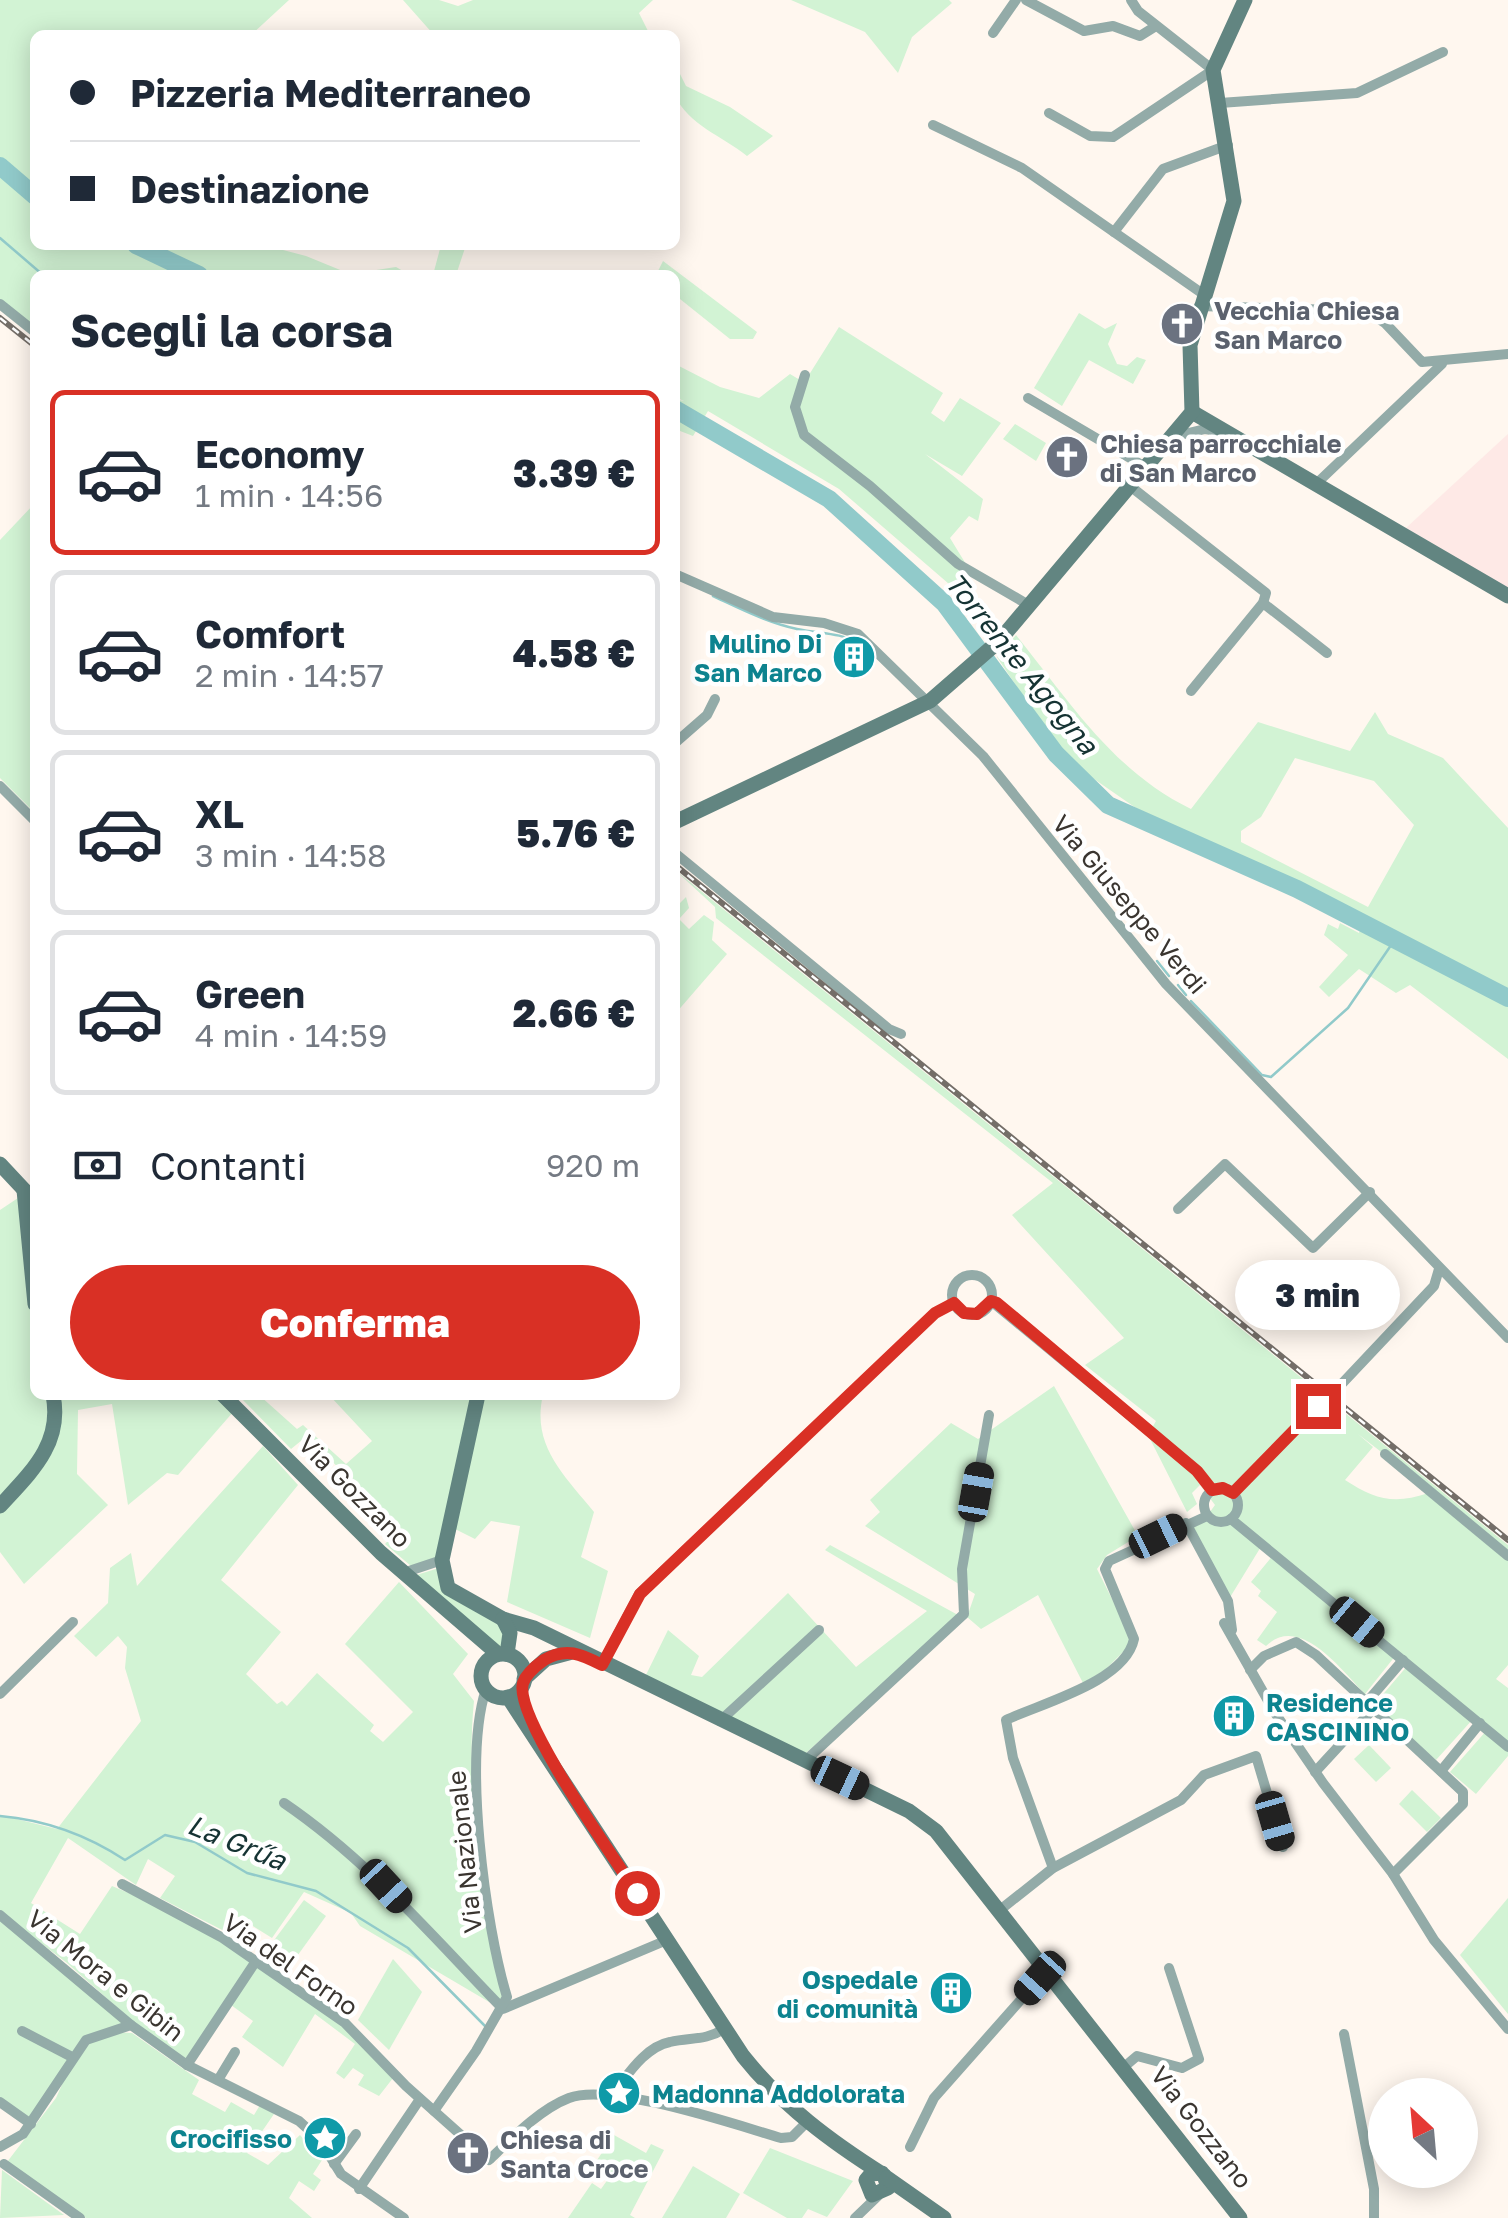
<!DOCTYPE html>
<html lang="it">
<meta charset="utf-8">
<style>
body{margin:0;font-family:"Golos Text",sans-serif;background:#f2f2f3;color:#1f2937;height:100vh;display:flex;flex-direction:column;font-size:38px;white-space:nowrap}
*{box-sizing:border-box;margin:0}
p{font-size:32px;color:#747a83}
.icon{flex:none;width:55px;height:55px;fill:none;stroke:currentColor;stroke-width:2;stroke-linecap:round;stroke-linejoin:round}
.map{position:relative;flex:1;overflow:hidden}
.sheet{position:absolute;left:30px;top:270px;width:650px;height:1130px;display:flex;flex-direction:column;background:#fff;border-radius:15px;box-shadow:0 5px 25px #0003}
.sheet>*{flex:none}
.top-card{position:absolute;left:30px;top:30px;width:650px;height:220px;border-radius:15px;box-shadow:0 5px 25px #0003;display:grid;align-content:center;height:220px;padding:0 40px;background:#fff}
.needle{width:65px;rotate:334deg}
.fabs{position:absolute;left:1368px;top:2078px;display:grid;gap:20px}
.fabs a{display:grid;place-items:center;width:110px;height:110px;border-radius:50%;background:#fff;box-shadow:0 5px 25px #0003;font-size:50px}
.end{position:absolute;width:45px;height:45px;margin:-22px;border:12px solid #d93025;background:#fff;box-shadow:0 0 0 5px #fff}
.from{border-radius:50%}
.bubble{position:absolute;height:70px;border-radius:35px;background:#fff;box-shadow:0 5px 25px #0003;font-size:32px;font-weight:800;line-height:70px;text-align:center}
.car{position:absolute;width:30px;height:60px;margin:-30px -15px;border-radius:12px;box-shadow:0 0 8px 2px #0007;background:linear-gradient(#222 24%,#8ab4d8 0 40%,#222 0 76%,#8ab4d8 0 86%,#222 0)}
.top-card b{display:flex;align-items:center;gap:35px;height:95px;font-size:38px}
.top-card b+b{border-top:2px solid #e0e1e3}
.top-card i{width:25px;height:25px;background:#1f2937}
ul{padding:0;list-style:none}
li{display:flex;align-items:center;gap:30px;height:165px;margin:0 20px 15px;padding:0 20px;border:5px solid #e0e1e3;border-radius:15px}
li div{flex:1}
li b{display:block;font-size:38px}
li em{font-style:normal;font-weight:800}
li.current{border-color:#d93025}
li>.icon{width:90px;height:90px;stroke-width:1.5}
h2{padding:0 40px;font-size:45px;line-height:120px}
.pay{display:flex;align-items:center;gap:25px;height:110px;padding:0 40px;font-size:38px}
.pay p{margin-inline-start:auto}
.cta{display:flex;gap:20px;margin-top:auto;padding:20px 40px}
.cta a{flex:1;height:115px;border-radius:60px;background:#d93025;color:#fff;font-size:40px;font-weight:800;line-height:115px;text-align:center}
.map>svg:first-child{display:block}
.industrial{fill:#fee9e6}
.green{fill:#d2f3d4;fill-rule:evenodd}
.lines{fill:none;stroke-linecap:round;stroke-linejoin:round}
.stream{stroke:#91caca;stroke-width:2.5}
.river{stroke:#91caca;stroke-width:18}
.street{stroke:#93aba8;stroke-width:10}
.secondary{stroke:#628581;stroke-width:15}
.rail-casing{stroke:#746e68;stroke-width:6}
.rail{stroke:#fff;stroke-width:2.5;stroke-dasharray:8;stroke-linecap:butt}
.route{stroke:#d93025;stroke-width:12}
.labels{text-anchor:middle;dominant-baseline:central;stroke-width:9;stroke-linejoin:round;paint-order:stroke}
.worship-label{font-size:25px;font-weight:bold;fill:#5b616d;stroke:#fff;text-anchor:start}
.culture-label{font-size:25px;font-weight:bold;fill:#0d838f;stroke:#fff;text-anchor:end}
.street-label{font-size:25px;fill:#3a3530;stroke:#fff}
.water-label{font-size:28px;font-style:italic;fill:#153333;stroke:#fff}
</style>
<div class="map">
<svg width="1508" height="2218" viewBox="0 0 1508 2218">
<rect width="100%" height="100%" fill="#fff7ef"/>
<!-- industrial -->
<polygon class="industrial" points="1508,434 1508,588 1406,528"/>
<!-- green -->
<g class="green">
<polygon points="0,0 289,0 251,35 35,35 35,195 0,165"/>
<polygon points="403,0 439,0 458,6 473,0 653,0 639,13 650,35 434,35"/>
<polygon points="791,0 949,0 952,3 912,37 898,73 865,32"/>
<path d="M 675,64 L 686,86 L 730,107 L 773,136 L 747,156 C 722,136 689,125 675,96 C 672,89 675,72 675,64 Z"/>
<polygon points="0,167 35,197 35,245 134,245 197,275 35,275 35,329 0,301"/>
<polygon points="139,245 264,245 306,256 350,274 396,267 410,275 202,275"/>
<polygon points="441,245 466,245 456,275 433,275"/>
<polygon points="663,261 757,332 753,339 730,339 675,295 675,275 656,275"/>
<polygon points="1079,313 1105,329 1117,323 1108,344 1117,364 1127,366 1137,357 1146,360 1133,384 1089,360 1062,406 1034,388"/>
<polygon points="839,327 943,393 931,413 944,422 960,398 1001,423 962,476 925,454 983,499 978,521 969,516 950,538 972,574 949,584 839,489 708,411 693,436 675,429 675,399 684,401 675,397 675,364 720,387 759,398 790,374 800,380 807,378"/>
<polygon points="1015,424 1046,443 1036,461 1003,439"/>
<polygon points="35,503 35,813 0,778 0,540"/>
<path d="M 1016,635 C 1069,701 1113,771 1191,809 L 1258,722 L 1350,751 L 1375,712 L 1388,734 L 1443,758 L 1508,828 L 1508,1059 L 1410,985 L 1396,993 L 1359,969 L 1329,997 L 1319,987 L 1348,955 L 1324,935 L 1328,924 L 1338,929 L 1340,923 L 1359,933 L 1364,916 L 1245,858 L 1159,824 L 1084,772 L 1051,738 L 997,657 ZM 1295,758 L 1374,781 L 1414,825 L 1368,907 L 1241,842 L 1241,831 L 1261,817 Z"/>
<path d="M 675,870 L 1508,1545 L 1508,1550 L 1358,1434 L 1373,1447 L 1345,1480 C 1374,1499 1394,1505 1428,1493 L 1508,1556 L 1508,1665 L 1496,1679 L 1508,1688 L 1508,1756 L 1476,1794 L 1450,1772 L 1487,1730 L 1473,1719 L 1436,1760 L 1373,1706 L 1408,1665 L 1396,1655 L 1365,1694 C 1342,1671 1300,1613 1266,1646 L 1257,1640 L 1277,1612 L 1258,1596 L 1261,1591 L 1251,1582 L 1274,1554 L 1262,1545 L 1229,1599 L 1186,1523 L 1207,1516 L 1215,1505 L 1200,1485 L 1192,1493 L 1197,1504 L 1187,1512 L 1148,1435 L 1156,1421 L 1085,1365 L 1124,1338 L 1012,1215 L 1053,1183 L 716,918 L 715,907 Z"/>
<polygon points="686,897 689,908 679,919 689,929 704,915 714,922 712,940 727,954 675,1014 675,908"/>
<path d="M 21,1196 C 24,1264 35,1328 35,1395 L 50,1395 C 57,1441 29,1468 0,1499 L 0,1210 Z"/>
<polygon points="1054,1386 1138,1536 1107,1555 1097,1569 1128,1631 1130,1645 1105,1670 1083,1683 1038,1595 981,1629 967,1617 975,1594 865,1526 880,1512 870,1500 951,1423 978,1439"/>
<polygon points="57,1395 218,1395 234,1411 178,1475 167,1473 128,1505 112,1404 78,1410 77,1474 108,1505 24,1584 0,1552 0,1512 43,1465"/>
<polygon points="238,1395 259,1395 297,1429 303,1425 346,1464 372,1441 329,1395 471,1395 436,1558 411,1566 385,1544 399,1529 307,1436 291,1449"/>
<path d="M 477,1395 L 543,1395 C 531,1445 564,1475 594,1512 L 581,1557 L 608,1571 L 590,1638 L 507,1602 L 520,1526 L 491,1521 L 475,1539 L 449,1526 Z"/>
<path d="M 263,1446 L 298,1485 L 221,1580 L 281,1632 L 246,1674 L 277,1704 L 282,1701 L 287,1706 L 317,1673 L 374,1725 L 370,1731 L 383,1742 L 413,1712 L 345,1644 L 399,1582 L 468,1654 L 453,1674 L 474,1701 C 464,1800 488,1900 505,1997 L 501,2009 L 360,1926 L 351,1913 L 304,1892 L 272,1938 L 237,1916 L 226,1932 L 160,1898 L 175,1876 L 148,1859 L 136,1885 L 68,1838 L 31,1903 L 80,1934 L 112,1886 L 164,1908 L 254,1962 L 183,2066 L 67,1963 L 0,1912 L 0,1815 L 57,1829 L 141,1721 L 125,1668 L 127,1647 L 118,1636 L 96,1657 L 74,1636 L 108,1603 L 110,1568 L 131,1553 L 137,1586 Z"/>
<polygon points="830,1545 958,1615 806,1753 644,1679 668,1630 699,1656 691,1675 702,1677 788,1593 856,1667 927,1611 825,1550"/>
<polygon points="439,1568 444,1588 503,1628 509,1638 500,1647 413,1576"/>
<polygon points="1369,1745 1391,1768 1376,1782 1354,1759"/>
<polygon points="1412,1790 1441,1818 1427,1832 1399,1804"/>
<polygon points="1508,1898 1508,2014 1460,1955"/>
<polygon points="304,1900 326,1916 295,1959 272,1943"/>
<path d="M 0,1920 L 130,2029 C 68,2034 77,2057 52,2099 C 47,2108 37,2116 30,2124 L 0,2100 Z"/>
<polygon points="393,1959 422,1992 389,2050 358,2020"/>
<polygon points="257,1964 343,2025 393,2078 379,2096 358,2085 364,2075 353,2068 344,2079 336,2073 355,2044 315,2014 283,2067 242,2037 253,2021 231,2005"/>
<polygon points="113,2032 132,2033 199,2080 192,2094 225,2112 231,2102 254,2115 260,2105 274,2114 247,2153 268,2165 300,2135 322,2160 313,2174 321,2180 314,2191 299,2181 289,2198 312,2218 86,2218 4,2166 56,2098 78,2049"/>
<polygon points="614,2135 646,2153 651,2144 664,2150 630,2215 635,2218 568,2218 592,2183 601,2189 611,2175 595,2163"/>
<polygon points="770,2148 853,2181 827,2217 808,2209 802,2218 787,2218 743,2193"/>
<polygon points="693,2166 740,2194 726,2218 662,2218"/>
<polygon points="2,2170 64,2215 0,2218"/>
</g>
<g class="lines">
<!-- stream -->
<g class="stream">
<polyline points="0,238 43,275"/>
<path d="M 713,596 C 741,609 766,622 797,629 C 820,634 838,632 860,643"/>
<polyline points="1157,961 1169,976"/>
<polyline points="1178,985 1186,995"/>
<polyline points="1191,1001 1262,1075 1271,1077 1348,1008 1396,938"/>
<path d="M 0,1816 C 46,1820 87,1835 125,1860 L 165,1835 L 195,1842 L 247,1873 L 316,1891 L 408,1948 L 485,2026"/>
</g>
<!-- river -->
<g class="river">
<polyline points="0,166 35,196"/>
<polyline points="136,245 199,275"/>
<polyline points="675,409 829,499 944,603 1056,754 1108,805 1297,889 1508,998"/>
</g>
<!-- street -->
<g class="street">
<polyline points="1026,0 1084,31 1113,26 1140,36 1156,26"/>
<polyline points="993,33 1016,0"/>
<polyline points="1220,103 1357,93 1443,52"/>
<polyline points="1049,113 1090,136 1113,137 1213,70 1138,11 1131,0"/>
<polyline points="933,125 1022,168 1203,294"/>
<polyline points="1114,232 1163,169 1228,145"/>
<polyline points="0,304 35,332"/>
<polyline points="1199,306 1367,311 1385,323 1422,362 1508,354"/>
<polyline points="805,375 795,407 804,435 870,486 958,564 1027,604"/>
<polyline points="1028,398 1147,468"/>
<polyline points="1172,437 1205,429 1218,431"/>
<polyline points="1316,484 1442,364"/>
<polyline points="1130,486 1266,593 1263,603 1191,691"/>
<polyline points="675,574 773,617 824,623 858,634 983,756 1166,984 1508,1338"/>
<polyline points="1263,603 1327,653"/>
<polyline points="675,743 707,715 715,699"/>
<polyline points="0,786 35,821"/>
<polyline points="675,853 889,1029 901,1034"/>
<polyline points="1178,1209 1225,1164 1313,1248 1370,1192"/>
<circle cx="972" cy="1295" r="20"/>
<polyline points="991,1301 1197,1471 1211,1490"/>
<polyline points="1335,1391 1434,1286 1439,1269"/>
<polyline points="1385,1454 1508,1556"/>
<circle cx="1221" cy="1505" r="17"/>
<polyline points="1233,1493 1321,1404"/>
<polyline points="1231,1519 1508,1747"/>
<polyline points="1186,1523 1228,1601 1232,1630"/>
<polyline points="403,1573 442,1560"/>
<polyline points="1224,1623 1275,1713 1323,1783 1393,1874 1434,1940 1508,2029"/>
<polyline points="602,1664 639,1594 935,1313 954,1303"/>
<polyline points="1250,1670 1264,1656 1296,1642 1316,1655 1463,1792 1463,1804 1393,1874"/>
<polyline points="0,1694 73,1622"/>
<polyline points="1366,1703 1403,1660"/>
<polyline points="720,1721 819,1630"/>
<polyline points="805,1761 964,1614 962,1569 989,1415"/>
<polyline points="1441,1771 1480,1723"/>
<polyline points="1315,1772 1373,1709"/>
<path d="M 284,1803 C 369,1861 432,1936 503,2009 L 667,1940"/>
<path d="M 1053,1868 L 1013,1758 L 1006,1720 C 1042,1703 1125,1682 1134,1639 L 1105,1569 L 1109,1561 L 1207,1516"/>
<path d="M 122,1884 L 221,1937 L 345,2023 L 406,2086 L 489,2160 C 511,2139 540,2109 569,2098 C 611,2082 736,2125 781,2138 L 792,2137 L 807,2122"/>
<polyline points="1000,1910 1053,1868 1181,1800 1204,1775 1256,1756 1283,1847"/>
<polyline points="0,1915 131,2025 187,2065 299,2121 320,2140 341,2174 404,2218"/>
<polyline points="22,2031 72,2057"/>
<polyline points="1344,2034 1374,2189 1374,2218"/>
<polyline points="187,2065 256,1961"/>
<polyline points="1124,2067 1137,2056 1182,2068 1199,2059 1169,1968"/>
<polyline points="218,2080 235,2052"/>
<path d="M 621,2083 C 633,2067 649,2046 670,2042 C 691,2037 705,2041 724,2029"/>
<polyline points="0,2102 31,2124"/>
<path d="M 434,2111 L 476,2051 L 507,1997 C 485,1925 463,1759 486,1689"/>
<polyline points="0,2147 23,2134 86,2040 131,2025"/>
<polyline points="910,2147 934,2098 1048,1969"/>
<polyline points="4,2164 80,2218"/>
<polyline points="334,2164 356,2134"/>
<polyline points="359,2189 420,2099"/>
<polyline points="855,2218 878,2196"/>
</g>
<!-- secondary -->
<g class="secondary">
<polyline points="1192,412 1508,596"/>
<polyline points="675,822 930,701 999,641 1192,412 1190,345 1234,201 1213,70 1245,0"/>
<polyline points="0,1164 28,1194"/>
<polyline points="24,1190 35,1304"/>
<polyline points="223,1395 381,1553 498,1654"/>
<polyline points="478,1395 442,1560 448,1588 503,1619 534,1628 909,1811 936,1831 1240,2218"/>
<path d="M 0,1506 C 30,1473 63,1444 53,1395"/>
<polyline points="503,1619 510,1633 507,1654"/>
<circle cx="503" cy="1676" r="22"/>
<polyline points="524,1679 546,1659 576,1651"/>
<path d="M 508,1697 L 743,2056 C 783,2106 830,2141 884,2175 L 888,2188 L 872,2195 L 866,2180 L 871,2174 L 882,2173"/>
<polyline points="887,2178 944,2218"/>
</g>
<!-- rail casing -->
<g class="rail-casing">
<g id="rail">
<polyline points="0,318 35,346"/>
<polyline points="675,865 1508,1540"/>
</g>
</g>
<!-- rail -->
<use href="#rail" class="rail"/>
</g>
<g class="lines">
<!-- route -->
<path class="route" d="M 637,1893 C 615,1859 513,1716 523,1683 C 526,1674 537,1665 544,1660 C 566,1647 581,1654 602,1665 L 640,1594 L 935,1313 L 954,1303 L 964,1313 L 977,1314 L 991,1301 L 997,1303 L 1197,1471 L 1212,1490 L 1223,1488 L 1233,1493 L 1318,1406"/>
</g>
<!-- icons -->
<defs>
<g id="church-disc" transform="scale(2.25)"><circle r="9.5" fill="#6b7280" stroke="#fff"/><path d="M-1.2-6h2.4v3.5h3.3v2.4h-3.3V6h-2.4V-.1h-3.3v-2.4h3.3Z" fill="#fff"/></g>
<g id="building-disc" transform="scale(2.25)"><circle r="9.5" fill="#0f9aa8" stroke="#fff"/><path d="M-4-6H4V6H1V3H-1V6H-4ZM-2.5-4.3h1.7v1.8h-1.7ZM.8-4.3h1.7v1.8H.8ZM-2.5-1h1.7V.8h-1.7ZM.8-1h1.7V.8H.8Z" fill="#fff"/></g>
<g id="sight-disc" transform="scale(2.25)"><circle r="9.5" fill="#0f9aa8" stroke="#fff"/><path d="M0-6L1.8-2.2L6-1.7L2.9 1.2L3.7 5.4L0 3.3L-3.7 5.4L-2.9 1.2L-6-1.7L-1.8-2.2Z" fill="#fff"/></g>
</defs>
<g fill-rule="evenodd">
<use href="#church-disc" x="1182" y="324"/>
<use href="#church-disc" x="1067" y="457"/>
<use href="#building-disc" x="854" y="657"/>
<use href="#building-disc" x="1234" y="1716"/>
<use href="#building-disc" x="951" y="1993"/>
<use href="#sight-disc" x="619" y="2093"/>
<use href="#sight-disc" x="325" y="2138"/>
<use href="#church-disc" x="468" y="2153"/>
</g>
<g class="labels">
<!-- worship labels -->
<g class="worship-label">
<text x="1214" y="310">Vecchia Chiesa<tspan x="1214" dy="29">San Marco</tspan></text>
<text x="1100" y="443">Chiesa parrocchiale<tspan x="1100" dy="29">di San Marco</tspan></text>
<text x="500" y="2139">Chiesa di<tspan x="500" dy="29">Santa Croce</tspan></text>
</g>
<!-- culture labels -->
<g class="culture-label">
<text x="822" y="643">Mulino Di<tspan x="822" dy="29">San Marco</tspan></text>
<text x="1266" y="1702" text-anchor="start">Residence<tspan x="1266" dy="29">CASCININO</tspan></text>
<text x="918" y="1979">Ospedale<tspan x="918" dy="29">di comunità</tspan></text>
<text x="652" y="2093" text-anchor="start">Madonna Addolorata</text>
<text x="292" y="2138">Crocifisso</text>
</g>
<!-- street labels -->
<g class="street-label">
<text transform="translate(1130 904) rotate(50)">Via Giuseppe Verdi</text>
<text transform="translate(355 1491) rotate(45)">Via Gozzano</text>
<text transform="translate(464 1852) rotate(-96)">Via Nazionale</text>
<text transform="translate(291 1964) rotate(35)">Via del Forno</text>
<text transform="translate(106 1975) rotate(39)">Via Mora e Gibin</text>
<text transform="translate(1202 2127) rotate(52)">Via Gozzano</text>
</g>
<!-- water labels -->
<g class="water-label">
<text transform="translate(1022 663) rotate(51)">Torrente Agogna</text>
<text transform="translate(237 1842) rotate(22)">La Grűa</text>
</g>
</g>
</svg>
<div class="fabs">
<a><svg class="needle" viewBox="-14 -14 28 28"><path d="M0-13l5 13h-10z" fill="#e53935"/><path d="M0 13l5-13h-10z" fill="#747a83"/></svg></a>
</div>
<i class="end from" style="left:637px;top:1893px"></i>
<i class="end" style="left:1318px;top:1406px"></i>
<div class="bubble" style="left:1235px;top:1260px;width:165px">3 min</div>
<i class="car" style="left:976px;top:1492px;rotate:10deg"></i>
<i class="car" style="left:1158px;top:1536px;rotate:64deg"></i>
<i class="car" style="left:1357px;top:1622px;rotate:130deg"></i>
<i class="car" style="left:840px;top:1778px;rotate:115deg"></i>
<i class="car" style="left:1275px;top:1821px;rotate:164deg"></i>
<i class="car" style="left:386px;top:1886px;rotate:137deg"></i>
<i class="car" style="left:1040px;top:1978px;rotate:222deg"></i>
<div class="top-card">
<b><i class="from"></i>Pizzeria Mediterraneo</b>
<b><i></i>Destinazione</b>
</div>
<section class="sheet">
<h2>Scegli la corsa</h2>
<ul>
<li class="current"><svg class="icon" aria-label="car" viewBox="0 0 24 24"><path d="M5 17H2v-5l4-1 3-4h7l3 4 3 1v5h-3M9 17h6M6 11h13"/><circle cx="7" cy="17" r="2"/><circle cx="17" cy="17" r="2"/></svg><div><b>Economy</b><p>1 min · 14:56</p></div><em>3.39 €</em></li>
<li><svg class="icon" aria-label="car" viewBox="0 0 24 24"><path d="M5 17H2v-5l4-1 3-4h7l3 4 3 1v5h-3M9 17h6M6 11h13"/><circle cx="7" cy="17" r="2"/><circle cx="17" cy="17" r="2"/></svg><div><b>Comfort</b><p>2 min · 14:57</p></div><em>4.58 €</em></li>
<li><svg class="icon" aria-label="car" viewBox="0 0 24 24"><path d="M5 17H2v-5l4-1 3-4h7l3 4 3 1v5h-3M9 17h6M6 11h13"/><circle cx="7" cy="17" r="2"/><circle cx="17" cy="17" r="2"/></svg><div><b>XL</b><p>3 min · 14:58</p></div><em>5.76 €</em></li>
<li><svg class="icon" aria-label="car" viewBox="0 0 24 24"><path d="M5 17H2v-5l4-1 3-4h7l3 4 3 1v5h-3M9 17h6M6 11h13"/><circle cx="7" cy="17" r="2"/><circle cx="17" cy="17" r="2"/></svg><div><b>Green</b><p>4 min · 14:59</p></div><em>2.66 €</em></li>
</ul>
<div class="pay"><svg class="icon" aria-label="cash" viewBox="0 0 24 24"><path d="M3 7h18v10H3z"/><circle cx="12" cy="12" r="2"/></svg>Contanti<p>920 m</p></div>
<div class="cta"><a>Conferma</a></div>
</section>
</div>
